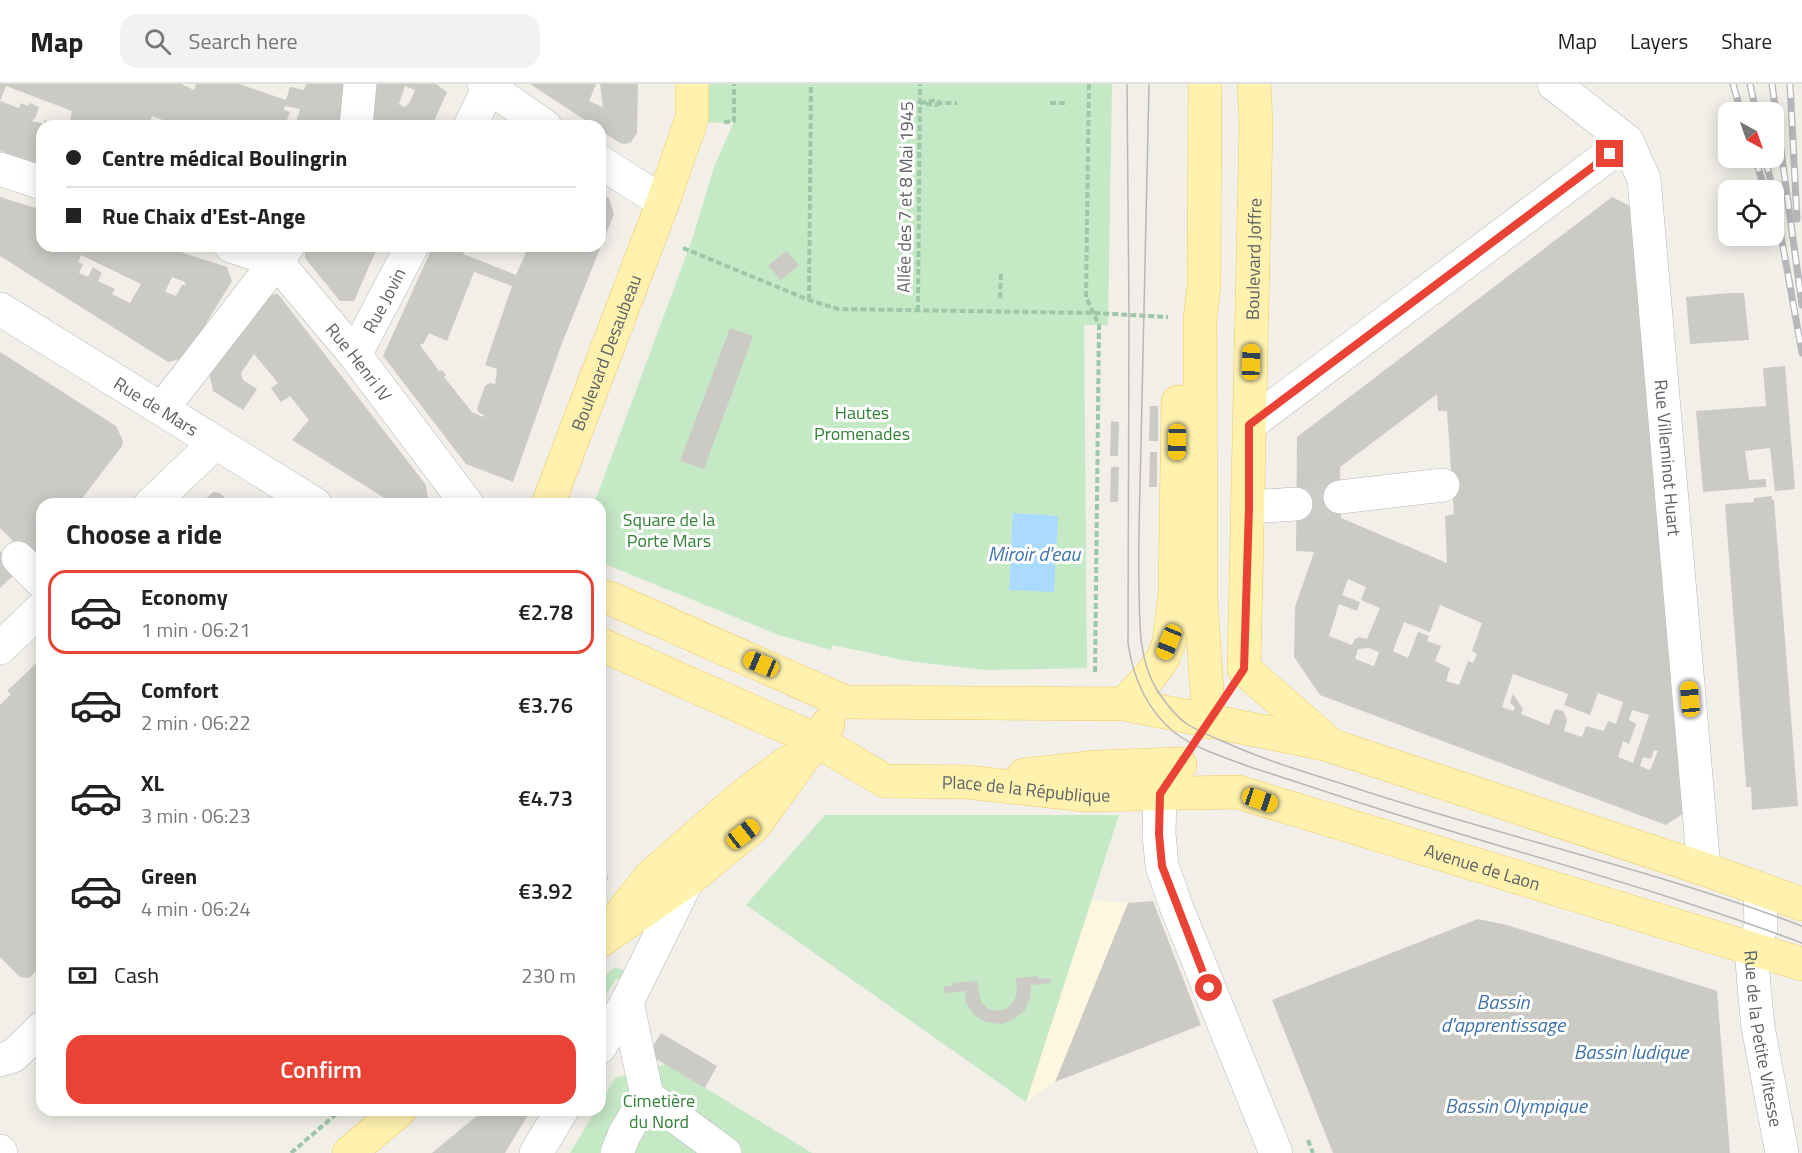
<!DOCTYPE html>
<meta charset="utf-8">
<style>
body{margin:0;font-family:"Titillium Web",sans-serif;background:#f2f2f2;color:#222;height:100vh;display:flex;flex-direction:column;font-size:22px;white-space:nowrap}
*{box-sizing:border-box;margin:0}
p{font-size:20px;color:#767676}
.icon{flex:none;width:33px;height:33px;fill:none;stroke:currentColor;stroke-width:2;stroke-linecap:round;stroke-linejoin:round}
.map{position:relative;flex:1;overflow:hidden}
.drawer{position:absolute;left:36px;top:414px;width:570px;height:618px;display:flex;flex-direction:column;background:#fff;border-radius:18px;box-shadow:0 3px 15px #0003}
.drawer>*{flex:none}
.top-card{position:absolute;left:36px;top:36px;width:570px;height:132px;border-radius:18px;box-shadow:0 3px 15px #0003;display:grid;align-content:center;height:132px;padding:0 30px;background:#fff}
.needle{width:39px;rotate:140deg}
.tools{position:absolute;left:1718px;top:18px;display:grid;gap:12px}
.tools a{display:grid;place-items:center;width:66px;height:66px;border-radius:12px;background:#fff;box-shadow:0 3px 15px #0003;font-size:30px}
.end{position:absolute;width:27px;height:27px;margin:-14px;border:8px solid #ea4335;background:#fff;box-shadow:0 0 0 3px #fff}
.from{border-radius:50%}
.car{position:absolute;width:18px;height:36px;margin:-18px -9px;border-radius:8px;box-shadow:0 0 4px 2px #0007;background:linear-gradient(#f5c518 24%,#345 0 40%,#f5c518 0 76%,#345 0 86%,#f5c518 0)}
.top-card b{display:flex;align-items:center;gap:21px;height:57px;font-size:22px}
.top-card b+b{border-top:2px solid #e0e0e0}
.top-card i{width:15px;height:15px;background:#222}
ul{padding:0;list-style:none}
li{display:flex;align-items:center;gap:18px;height:84px;margin:0 12px 9px;padding:0 18px;border:3px solid transparent;border-radius:18px}
li div{flex:1}
li b{display:block;font-size:22px}
li em{font-style:normal;font-weight:600}
li.on{border-color:#ea4335}
li>.icon{width:54px;height:54px;stroke-width:1.5}
h2{padding:0 30px;font-size:27px;line-height:72px}
.pay{display:flex;align-items:center;gap:15px;height:66px;padding:0 30px;font-size:22px}
.pay p{margin-inline-start:auto}
.cta{display:flex;gap:12px;margin-top:auto;padding:12px 30px}
.cta a{flex:1;height:69px;border-radius:18px;background:#ea4335;color:#fff;font-size:24px;font-weight:600;line-height:69px;text-align:center}
header{display:flex;align-items:center;gap:36px;box-sizing:border-box;height:84px;padding:0 30px;background:#fff;border-bottom:2px solid #e0e0e0}
header strong{font-size:28px}
nav{display:flex;gap:33px;margin-inline-start:auto;font-size:21px}
.search{width:420px;height:54px;background:#f2f2f2;display:flex;align-items:center;gap:15px;box-sizing:border-box;padding:0 21px;border-radius:18px;color:#767676;font-size:22px}
.map>svg:first-child{display:block}
.commercial{fill:#fef7e0}
.green{fill:#c5e8c5}
.water{fill:#aadaff}
.building{fill:#cccac5;fill-rule:evenodd}
.lines{fill:none;stroke-linecap:round;stroke-linejoin:round}
.minor-tunnel{stroke:#ccccc8;stroke-width:33;stroke-dasharray:33 16;stroke-linecap:butt}
.minor-casing{stroke:#b5b8bc;stroke-width:34}
.major-casing{stroke:#f2c960;stroke-width:34}
.path{stroke:#9cc7a9;stroke-width:4;stroke-dasharray:6 3;stroke-linecap:butt}
.minor{stroke:#fff;stroke-width:33}
.major{stroke:#fff2af;stroke-width:33}
.tram{stroke:#b6b7b8;stroke-width:1.5}
.rail-casing{stroke:#b6b7b8;stroke-width:7}
.rail{stroke:#fff;stroke-width:4.5;stroke-dasharray:14;stroke-linecap:butt}
.route{stroke:#ea4335;stroke-width:8}
.labels{text-anchor:middle;dominant-baseline:central;stroke-width:6;stroke-linejoin:round;paint-order:stroke}
.street-label{font-size:18px;fill:#5f6368;stroke:#fff}
.park-label{font-size:18px;fill:#348238;stroke:#fff}
.water-label{font-size:20px;font-style:italic;fill:#4174aa;stroke:#fff}
</style>
<header>
<strong>Map</strong>
<div class="search"><svg class="icon" aria-label="search" viewBox="0 0 24 24"><circle cx="10" cy="10" r="6"/><path d="M15 15l6 6"/></svg>Search here</div>
<nav><a>Map</a><a>Layers</a><a>Share</a></nav>
</header>
<div class="map">
<svg width="1802" height="1069" viewBox="0 0 1802 1069">
<rect width="100%" height="100%" fill="#f1efe8"/>
<!-- commercial -->
<polygon class="commercial" points="1092,816 1128,819 1153,817 1201,941 1055,998 1026,1018"/>
<!-- green -->
<g class="green">
<polygon points="707,0 1112,0 1108,241 1084,241 1087,584 986,586 908,577 832,561 831,566 779,551 600,478 600,420 594,420 693,153 714,83 734,38 705,39"/>
<polygon points="825,731 1119,731 1026,1018 746,821"/>
<polygon points="615,883 625,887 625,894 616,895 600,920 600,896"/>
<polygon points="666,980 812,1069 570,1069 596,1026 600,1026 600,1020 615,994"/>
</g>
<!-- water -->
<polygon class="water" points="1013,429 1058,432 1054,508 1009,506"/>
<!-- building -->
<g class="building">
<path d="M 0,0 L 181,0 L 194,6 L 196,0 L 239,0 L 286,16 L 290,3 L 304,6 L 306,0 L 345,0 L 341,42 L 179,42 L 152,32 L 148,42 L 69,42 L 72,27 L 6,2 L 0,17 L 19,24 L 21,19 L 28,22 L 30,19 L 39,23 L 36,33 L 32,37 L 44,40 L 44,36 L 54,40 L 53,42 L 42,42 L 42,81 L 0,67 ZM 285,22 L 300,25 L 296,38 L 287,36 L 290,28 L 284,26 Z"/>
<path d="M 376,0 L 436,0 L 447,8 L 432,42 L 368,42 ZM 405,2 L 415,6 L 410,18 L 405,23 L 399,20 Z"/>
<polygon points="530,0 596,0 589,17 603,23 600,0 638,0 637,49 631,58 625,60 620,59 600,46 600,42 594,42"/>
<path d="M 600,109 L 609,114 L 614,130 L 562,259 L 513,398 L 466,380 L 383,272 L 433,162 L 466,162 L 463,170 L 516,191 L 529,162 L 600,162 ZM 474,188 L 512,202 L 485,281 L 497,285 L 495,300 L 490,299 L 485,302 L 477,325 L 479,329 L 484,331 L 483,333 L 472,328 L 444,293 L 446,291 L 442,286 L 439,287 L 420,261 L 424,259 L 429,249 L 447,257 Z"/>
<path d="M 0,113 L 42,126 L 42,162 L 161,162 L 227,183 L 232,197 L 185,274 L 168,278 L 0,172 ZM 81,171 L 141,200 L 130,219 L 112,210 L 115,205 L 98,197 L 102,189 L 93,183 L 88,193 L 79,189 L 83,180 L 78,178 ZM 172,193 L 185,198 L 186,201 L 182,201 L 176,212 L 165,208 Z"/>
<path d="M 1612,113 L 1634,124 L 1684,729 L 1666,741 L 1320,611 L 1294,573 L 1295,523 L 1314,468 L 1296,467 L 1297,353 ZM 1437,310 L 1438,327 L 1447,327 L 1454,430 L 1445,432 L 1447,479 L 1341,434 L 1340,383 ZM 1348,495 L 1366,503 L 1361,516 L 1380,524 L 1367,555 L 1359,553 L 1355,555 L 1352,561 L 1329,552 L 1339,520 L 1357,527 L 1360,518 L 1342,511 ZM 1440,521 L 1482,539 L 1472,567 L 1477,570 L 1473,579 L 1468,577 L 1459,601 L 1446,597 L 1450,584 L 1435,577 L 1441,562 L 1427,557 L 1429,552 L 1418,548 L 1408,574 L 1393,567 L 1404,538 L 1430,548 ZM 1369,564 L 1379,568 L 1374,582 L 1355,575 L 1358,565 ZM 1513,590 L 1568,610 L 1564,621 L 1590,631 L 1598,609 L 1623,618 L 1616,640 L 1608,637 L 1604,647 L 1586,642 L 1582,653 L 1564,647 L 1567,636 L 1563,627 L 1555,625 L 1549,641 L 1521,630 L 1523,625 L 1513,610 L 1510,618 L 1515,624 L 1513,627 L 1502,623 ZM 1632,626 L 1649,631 L 1633,679 L 1618,673 L 1623,657 L 1629,660 L 1636,640 L 1629,636 ZM 1654,666 L 1658,667 L 1650,686 L 1640,682 L 1643,673 L 1651,675 Z"/>
<polygon points="305,162 378,162 354,217 340,217 305,174"/>
<polygon points="786,167 799,181 781,196 768,182"/>
<polygon points="1730,209 1744,209 1749,256 1690,260 1686,213"/>
<polygon points="278,210 426,401 428,415 424,420 394,420 292,356 309,336 290,312 281,318 271,304 278,299 254,270 241,289 243,296 257,305 243,326 213,307 209,288 266,211"/>
<polygon points="730,244 753,252 704,385 680,377"/>
<polygon points="0,268 116,342 123,357 122,362 78,420 42,420 42,463 31,475 0,444"/>
<polygon points="1785,282 1795,405 1775,407 1770,364 1745,367 1749,396 1766,395 1766,403 1703,408 1696,327 1766,322 1763,284"/>
<polygon points="1150,322 1158,322 1158,357 1149,357"/>
<polygon points="1111,337 1119,338 1118,372 1110,372"/>
<polygon points="1150,368 1157,368 1157,403 1149,403"/>
<polygon points="1111,383 1119,383 1118,418 1110,418"/>
<polygon points="213,408 220,409 231,420 200,420"/>
<polygon points="1772,412 1772,416 1774,416 1798,722 1752,726 1751,703 1746,703 1746,699 1725,420 1754,418 1754,414"/>
<polygon points="0,467 14,482 14,491 0,504"/>
<polygon points="42,574 42,881 29,894 20,893 0,873 0,621 11,610 7,607"/>
<polygon points="1153,817 1201,941 1055,998 1128,819"/>
<polygon points="1478,835 1507,841 1717,907 1730,1069 1333,1069 1272,916"/>
<polygon points="1038,892 1039,895 1050,894 1051,899 1031,901 1030,914 1025,926 1014,935 1002,940 986,938 975,932 966,919 965,907 944,909 944,902 952,902 952,899 977,897 981,918 988,925 999,927 1008,924 1015,915 1017,908 1016,894"/>
<polygon points="661,949 717,982 705,1004 648,970"/>
<polygon points="484,1026 531,1026 505,1069 432,1069"/>
</g>
<g class="lines">
<!-- minor-tunnel -->
<polyline class="minor-tunnel" points="1296,420 1340,413"/>
<!-- minor casing -->
<g class="minor-casing">
<g id="minor">
<polyline points="484,0 545,42"/>
<path id="s1" d="M 1554,0 L 1627,57 L 1644,95 L 1704,785"/>
<polyline points="356,42 360,0"/>
<polyline points="470,42 489,3"/>
<polyline points="600,78 663,118"/>
<polyline points="0,85 42,99"/>
<path id="s2" d="M 231,162 L 276,177 L 355,271 L 467,420"/>
<path id="s3" d="M 0,225 L 315,420"/>
<path id="s4" d="M 355,271 L 412,162"/>
<polyline points="162,325 288,162"/>
<polyline points="1249,341 1627,57"/>
<polyline points="1340,413 1443,401"/>
<polyline points="151,420 215,359"/>
<polyline points="1249,423 1296,420"/>
<polyline points="18,474 42,498"/>
<polyline points="0,564 42,524"/>
<polyline points="1160,710 1159,750 1162,782 1176,822 1276,1069"/>
<path id="s5" d="M 1760,805 L 1761,844 L 1751,863 L 1754,902 L 1758,943 L 1782,1069"/>
<polyline points="600,963 627,918 687,797"/>
<polyline points="0,976 13,972 42,944"/>
<polyline points="647,1012 725,1069"/>
<polyline points="0,1067 1,1069"/>
<polyline points="536,1069 562,1026"/>
<polyline points="617,1069 624,1051 647,1012 627,918"/>
</g>
</g>
<!-- major casing -->
<g class="major-casing">
<g id="major">
<polyline points="1205,0 1204,202 1200,235 1201,518 1209,638"/>
<path id="s6" d="M 548,420 L 663,118 L 692,34 L 692,0"/>
<polyline points="600,512 612,515 845,618 1124,620 1311,657 1332,662 1704,785 1802,820"/>
<path id="s7" d="M 600,560 L 816,656 L 885,697 L 967,698 L 1085,711 L 1238,708 L 1802,880"/>
<path id="s8" d="M 1244,585 L 1256,40 L 1254,0"/>
<polyline points="1244,585 1331,661"/>
<polyline points="1124,620 1150,592 1162,576 1169,558 1175,509 1178,318"/>
<polyline points="1024,691 1098,683 1180,680"/>
<polyline points="619,832 651,792 738,716 788,678"/>
<polyline points="600,857 687,797 754,742 828,640"/>
<polyline points="349,1069 400,1026"/>
</g>
</g>
<!-- path -->
<g class="path">
<polyline points="1089,0 1086,213 1099,241 1095,590"/>
<polyline points="920,19 937,16 940,19 957,19"/>
<polyline points="1050,19 1065,19"/>
<polyline points="926,20 936,21 940,19"/>
<polyline points="724,38 734,37 734,0"/>
<polyline points="683,164 809,216 838,225 1094,229 1168,233"/>
<polyline points="1000,214 1001,190"/>
<polyline points="809,216 811,0"/>
<polyline points="918,227 920,0"/>
<polyline points="600,798 604,794 608,794"/>
<polyline points="1308,1056 1313,1069"/>
<polyline points="291,1069 341,1026"/>
</g>
<!-- minor -->
<use href="#minor" class="minor"/>
<!-- major -->
<use href="#major" class="major"/>
<!-- tram -->
<g class="tram">
<path d="M 1127,0 L 1129,232 L 1128,559 C 1133,594 1147,626 1175,649 C 1198,666 1227,674 1253,684 C 1282,693 1311,703 1339,712 C 1493,763 1651,802 1802,859"/>
<path d="M 1149,0 C 1146,120 1143,240 1141,360 C 1140,408 1138,456 1139,504 C 1140,539 1138,575 1157,606 C 1165,618 1175,632 1187,640 C 1198,647 1210,652 1222,657 C 1266,677 1312,690 1358,705 C 1505,753 1657,787 1802,842"/>
</g>
<!-- rail casing -->
<g class="rail-casing">
<g id="rail">
<polyline points="1733,0 1741,28"/>
<polyline points="1750,0 1756,28"/>
<polyline points="1772,0 1802,221"/>
<polyline points="1790,0 1797,135"/>
<polyline points="1755,74 1765,106"/>
<polyline points="1765,74 1773,106"/>
<polyline points="1773,107 1802,269"/>
</g>
</g>
<!-- rail -->
<use href="#rail" class="rail"/>
</g>
<g class="lines">
<!-- route -->
<polyline class="route" points="1209,904 1162,782 1159,750 1160,710 1244,585 1249,423 1249,341 1610,70"/>
</g>
<g class="labels">
<!-- street labels -->
<g class="street-label">
<text transform="translate(905 113) rotate(-89)">Allée des 7 et 8 Mai 1945</text>
<text stroke="none"><textPath href="#s8" startOffset="410">Boulevard Joffre</textPath></text>
<text stroke="none"><textPath href="#s4" startOffset="62">Rue Jovin</textPath></text>
<text stroke="none"><textPath href="#s6" startOffset="162">Boulevard Desaubeau</textPath></text>
<text stroke="none"><textPath href="#s2" startOffset="178">Rue Henri IV</textPath></text>
<text stroke="none"><textPath href="#s3" startOffset="184">Rue de Mars</textPath></text>
<text stroke="none"><textPath href="#s1" startOffset="414">Rue Villeminot Huart</textPath></text>
<text stroke="none"><textPath href="#s7" startOffset="458">Place de la République</textPath></text>
<text stroke="none"><textPath href="#s7" startOffset="926">Avenue de Laon</textPath></text>
<text stroke="none"><textPath href="#s5" startOffset="153">Rue de la Petite Vitesse</textPath></text>
</g>
<!-- park labels -->
<g class="park-label">
<text x="862" y="328">Hautes<tspan x="862" dy="21">Promenades</tspan></text>
<text x="669" y="435">Square de la<tspan x="669" dy="21">Porte Mars</tspan></text>
<text x="659" y="1016">Cimetière<tspan x="659" dy="21">du Nord</tspan></text>
</g>
<!-- water labels -->
<g class="water-label">
<text x="1034" y="469">Miroir d'eau</text>
<text x="1503" y="917">Bassin<tspan x="1503" dy="23">d'apprentissage</tspan></text>
<text x="1631" y="967">Bassin ludique</text>
<text x="1516" y="1021">Bassin Olympique</text>
</g>
</g>
</svg>
<div class="tools">
<a><svg class="needle" viewBox="-14 -14 28 28"><path d="M0-13l5 13h-10z" fill="#e53935"/><path d="M0 13l5-13h-10z" fill="#767676"/></svg></a>
<a><svg class="icon" aria-label="locate" viewBox="0 0 24 24"><circle cx="12" cy="12" r="6"/><path d="M12 2v4M12 18v4M2 12h4M18 12h4"/></svg></a>
</div>
<i class="end from" style="left:1209px;top:904px"></i>
<i class="end" style="left:1610px;top:70px"></i>
<i class="car" style="left:1251px;top:278px;rotate:2deg"></i>
<i class="car" style="left:1177px;top:358px;rotate:181deg"></i>
<i class="car" style="left:1169px;top:558px;rotate:202deg"></i>
<i class="car" style="left:761px;top:580px;rotate:293deg"></i>
<i class="car" style="left:1690px;top:615px;rotate:355deg"></i>
<i class="car" style="left:1260px;top:716px;rotate:109deg"></i>
<i class="car" style="left:743px;top:750px;rotate:52deg"></i>
<div class="top-card">
<b><i class="from"></i>Centre médical Boulingrin</b>
<b><i></i>Rue Chaix d'Est-Ange</b>
</div>
<section class="drawer">
<h2>Choose a ride</h2>
<ul>
<li class="on"><svg class="icon" aria-label="car" viewBox="0 0 24 24"><path d="M5 17H2v-5l4-1 3-4h7l3 4 3 1v5h-3M9 17h6M6 11h13"/><circle cx="7" cy="17" r="2"/><circle cx="17" cy="17" r="2"/></svg><div><b>Economy</b><p>1 min · 06:21</p></div><em>€2.78</em></li>
<li><svg class="icon" aria-label="car" viewBox="0 0 24 24"><path d="M5 17H2v-5l4-1 3-4h7l3 4 3 1v5h-3M9 17h6M6 11h13"/><circle cx="7" cy="17" r="2"/><circle cx="17" cy="17" r="2"/></svg><div><b>Comfort</b><p>2 min · 06:22</p></div><em>€3.76</em></li>
<li><svg class="icon" aria-label="car" viewBox="0 0 24 24"><path d="M5 17H2v-5l4-1 3-4h7l3 4 3 1v5h-3M9 17h6M6 11h13"/><circle cx="7" cy="17" r="2"/><circle cx="17" cy="17" r="2"/></svg><div><b>XL</b><p>3 min · 06:23</p></div><em>€4.73</em></li>
<li><svg class="icon" aria-label="car" viewBox="0 0 24 24"><path d="M5 17H2v-5l4-1 3-4h7l3 4 3 1v5h-3M9 17h6M6 11h13"/><circle cx="7" cy="17" r="2"/><circle cx="17" cy="17" r="2"/></svg><div><b>Green</b><p>4 min · 06:24</p></div><em>€3.92</em></li>
</ul>
<div class="pay"><svg class="icon" aria-label="cash" viewBox="0 0 24 24"><path d="M3 7h18v10H3z"/><circle cx="12" cy="12" r="2"/></svg>Cash<p>230 m</p></div>
<div class="cta"><a>Confirm</a></div>
</section>
</div>
